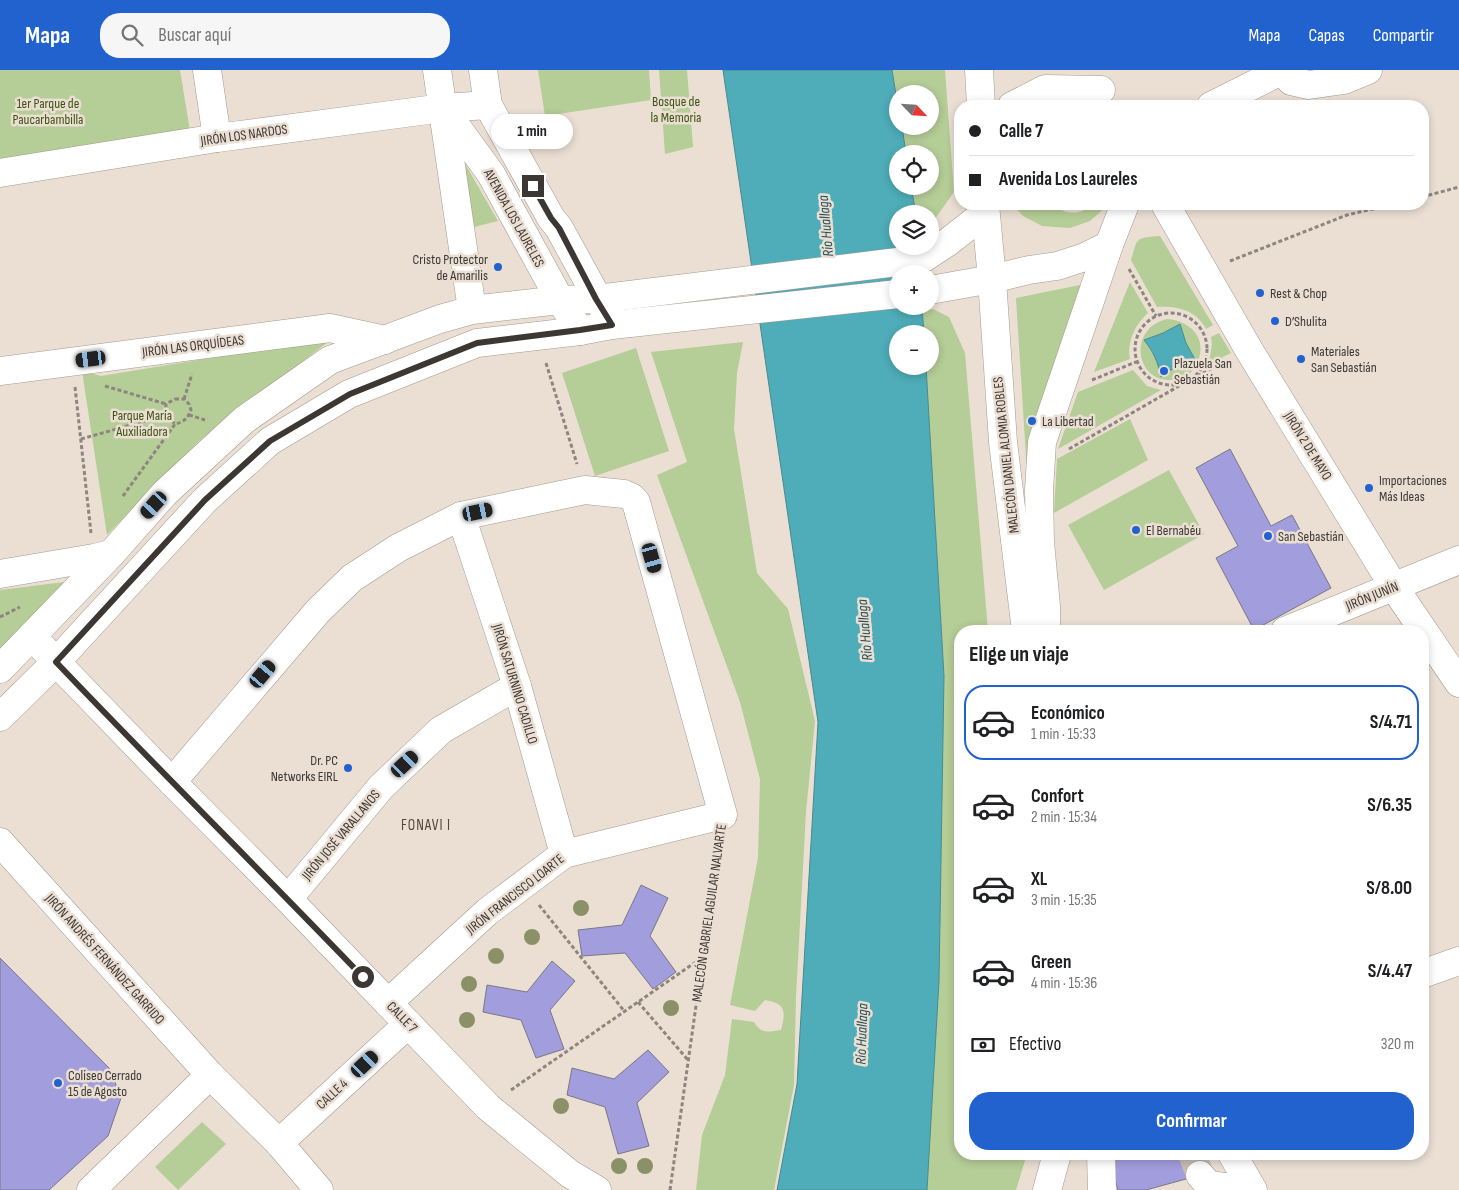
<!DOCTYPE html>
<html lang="es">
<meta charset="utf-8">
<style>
body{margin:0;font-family:"Sofia Sans Condensed",sans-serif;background:#f6f6f6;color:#202124;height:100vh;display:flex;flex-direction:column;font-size:19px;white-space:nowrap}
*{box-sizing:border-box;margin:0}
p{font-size:16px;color:#757577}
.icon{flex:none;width:28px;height:28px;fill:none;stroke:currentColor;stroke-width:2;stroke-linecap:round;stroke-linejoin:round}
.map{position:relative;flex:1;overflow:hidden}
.drawer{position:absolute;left:954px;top:555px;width:475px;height:535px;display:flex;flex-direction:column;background:#fff;border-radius:20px;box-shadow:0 2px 8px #0003}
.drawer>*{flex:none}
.guide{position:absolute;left:954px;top:30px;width:475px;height:110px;border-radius:20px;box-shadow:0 2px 8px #0003;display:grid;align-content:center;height:110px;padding:0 15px;background:#fff}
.needle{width:32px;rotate:115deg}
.buttons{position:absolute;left:889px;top:15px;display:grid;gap:10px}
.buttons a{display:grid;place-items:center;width:50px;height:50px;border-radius:50%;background:#fff;box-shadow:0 2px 8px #0003;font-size:25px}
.end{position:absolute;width:22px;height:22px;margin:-11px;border:6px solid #3c3733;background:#fff;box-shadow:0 0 0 2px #fff}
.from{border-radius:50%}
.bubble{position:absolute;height:35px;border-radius:18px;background:#fff;box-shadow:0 2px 8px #0003;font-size:16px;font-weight:700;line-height:35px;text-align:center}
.car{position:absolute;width:15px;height:30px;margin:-15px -8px;border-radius:6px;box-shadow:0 0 4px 1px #0007;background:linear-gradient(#222 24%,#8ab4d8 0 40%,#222 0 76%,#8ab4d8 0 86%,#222 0)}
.guide b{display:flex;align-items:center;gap:18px;height:48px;font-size:19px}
.guide b+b{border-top:1px solid #e0e0e0}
.guide i{width:12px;height:12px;background:#202124}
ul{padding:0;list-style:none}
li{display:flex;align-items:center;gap:15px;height:75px;margin:0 10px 8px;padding:0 5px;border:2px solid transparent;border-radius:20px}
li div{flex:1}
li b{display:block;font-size:19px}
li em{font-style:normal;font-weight:700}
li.active{border-color:#2162ce}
li>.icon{width:45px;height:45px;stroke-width:1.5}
h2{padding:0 15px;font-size:22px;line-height:60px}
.pay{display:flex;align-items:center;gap:12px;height:55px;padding:0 15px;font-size:19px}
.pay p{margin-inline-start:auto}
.action{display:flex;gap:10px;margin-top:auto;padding:10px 15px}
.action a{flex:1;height:58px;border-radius:20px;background:#2162ce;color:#fff;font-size:20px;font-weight:700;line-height:58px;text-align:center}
header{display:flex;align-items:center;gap:30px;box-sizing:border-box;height:70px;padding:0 25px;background:#2162ce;color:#fff}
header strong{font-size:24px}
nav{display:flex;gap:28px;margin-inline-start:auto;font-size:18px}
.search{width:350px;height:45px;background:#f6f6f6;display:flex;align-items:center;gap:12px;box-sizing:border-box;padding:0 18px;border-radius:20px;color:#757577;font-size:19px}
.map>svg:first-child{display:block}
.green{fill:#b5cd97;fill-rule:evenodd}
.water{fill:#4eadb8;stroke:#498a90}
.building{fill:#a29ddc;stroke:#787885}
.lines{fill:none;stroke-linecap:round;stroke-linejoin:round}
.minor-tunnel{stroke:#c8bdb4;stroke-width:28;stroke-dasharray:28 14;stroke-linecap:butt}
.minor-casing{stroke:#a4998f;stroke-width:29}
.major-casing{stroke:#a4998f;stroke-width:29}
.path{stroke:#8d857e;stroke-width:3;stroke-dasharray:4 2.5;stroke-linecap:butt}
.minor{stroke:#fff;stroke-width:28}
.major{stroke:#fff;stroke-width:28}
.tree{fill:#8a9167}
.route{stroke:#3c3733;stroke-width:6}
.poi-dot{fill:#2162ce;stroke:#ebdfd4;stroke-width:2}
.labels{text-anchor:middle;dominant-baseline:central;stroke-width:5;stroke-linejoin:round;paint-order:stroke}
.park-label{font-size:14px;fill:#3a520e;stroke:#ebdfd4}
.street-label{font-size:14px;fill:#3c3733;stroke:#ebdfd4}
.poi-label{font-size:14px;fill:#3c3733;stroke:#ebdfd4;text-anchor:start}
.water-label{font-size:15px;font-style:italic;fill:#244f54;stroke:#ebdfd4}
.neighbourhood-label{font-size:15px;letter-spacing:1px;fill:#52483f;stroke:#ebdfd4}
</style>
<header>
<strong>Mapa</strong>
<div class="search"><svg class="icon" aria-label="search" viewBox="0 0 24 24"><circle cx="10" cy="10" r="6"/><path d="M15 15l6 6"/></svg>Buscar aquí</div>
<nav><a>Mapa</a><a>Capas</a><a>Compartir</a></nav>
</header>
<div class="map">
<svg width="1459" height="1120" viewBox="0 0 1459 1120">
<rect width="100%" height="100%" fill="#ebdfd4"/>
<!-- green -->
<g class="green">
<polygon points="0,0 180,0 190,61 0,89"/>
<polygon points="538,0 649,0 651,30 545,46"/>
<polygon points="659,0 687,0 693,77 665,84"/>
<polygon points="892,0 945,0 954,122 932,153 930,154 930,144 916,144 911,116 930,116 930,84 906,84 902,56 930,56 930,24 898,24 897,31"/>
<polygon points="464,92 498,151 474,157"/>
<path d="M 1012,134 C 1022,134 1034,132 1044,134 C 1056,136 1065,145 1078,142 C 1090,140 1093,128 1106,137 L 1090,151 L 1070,158 L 1042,156 L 1023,146 Z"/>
<path d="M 1160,166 L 1213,255 L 1206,259 C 1196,240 1177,236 1157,237 L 1131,190 C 1138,167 1135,168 1160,166 Z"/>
<path d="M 1130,212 L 1148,243 C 1135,255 1127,271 1130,289 L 1094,302 Z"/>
<polygon points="1090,213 1033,377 1037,561 1016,228"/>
<polygon points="933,239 949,247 965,283 988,561 960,561 960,1084 1027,1084 1016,1120 927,1120 939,911 944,607 926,296 930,296 930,264 924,264 923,241"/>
<path d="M 1167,249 C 1193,251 1210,272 1195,297 C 1192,303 1185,308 1177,309 C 1137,318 1125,259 1167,249 ZM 1180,254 L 1186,273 L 1196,290 C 1183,293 1172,297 1161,306 C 1158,292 1152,282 1145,270 L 1163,263 Z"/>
<polygon points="1219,263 1231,283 1209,294 1212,274 1211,267"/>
<polygon points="333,268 199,371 107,465 82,301 101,306"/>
<path d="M 743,272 L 737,303 L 734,359 L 757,503 L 788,539 L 815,651 L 806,742 L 796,927 L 794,1015 L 774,1120 L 696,1120 L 702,1065 L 725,1005 L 732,949 L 754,952 C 761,964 768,962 781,960 C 786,942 786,933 765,930 L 755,941 L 730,935 L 758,788 L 760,709 L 740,632 L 657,405 L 687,392 L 651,282 Z"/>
<polygon points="636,278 669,381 595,406 562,303"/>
<polygon points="1133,300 1147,316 1161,320 1058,379 1078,322"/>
<polygon points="1130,349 1148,390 1054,443 1057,389"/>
<polygon points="1169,400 1204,464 1104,520 1068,455"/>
<polygon points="72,511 0,580 0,520"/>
<polygon points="202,1052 226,1074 178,1120 155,1097"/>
</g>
<!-- water -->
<g class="water">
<polygon points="723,0 892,0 897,31 898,56 902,56 906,84 898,84 898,116 911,116 916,144 898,144 898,176 919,176 920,204 898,204 898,236 922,236 924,264 898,264 898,296 926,296 944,606 939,911 927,1120 777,1120 797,1014 818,652"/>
<path d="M 1180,254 L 1186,273 L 1196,291 C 1182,293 1172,298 1161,307 C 1158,292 1153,281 1144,270 L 1163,263 Z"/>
</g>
<!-- building -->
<g class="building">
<polygon points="1230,379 1271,456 1292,445 1331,518 1254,560 1216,488 1238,476 1196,398"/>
<polygon points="641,815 668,828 650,866 676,902 653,919 625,883 582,886 578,860 622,855"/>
<polygon points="0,888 110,999 121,1028 108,1066 49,1120 0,1120"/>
<polygon points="552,891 575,911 550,940 564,979 536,988 521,950 483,942 487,915 527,922"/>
<polygon points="648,980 669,1002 637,1033 649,1076 618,1084 605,1037 567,1025 572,998 614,1009"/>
<polygon points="1125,1084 1199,1084 1204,1104 1146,1120 1118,1120 1109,1088"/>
</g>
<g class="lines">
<!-- minor-tunnel -->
<polyline class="minor-tunnel" points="1192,1084 1200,1105"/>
<!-- minor casing -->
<g class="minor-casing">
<g id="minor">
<polyline points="207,0 217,68"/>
<polyline points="437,0 472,240"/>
<polyline points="483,0 488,35 551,148 559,158 609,249"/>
<polyline points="1282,1 1291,11 1309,15 1344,10 1368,0"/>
<polyline points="1211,36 1283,0"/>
<polyline points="443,38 491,104 560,230 580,261"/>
<polyline points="0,103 217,68 443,38 488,35"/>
<polyline points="1165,134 1249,280 1394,517 1459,613"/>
<polyline points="0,301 330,258 385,270"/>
<polyline points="461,446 517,616 564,784"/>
<polyline points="0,504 94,488 111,484"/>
<polyline points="1285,561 1459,490"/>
<polyline points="32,566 56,592 172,712 288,829 488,1037 570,1104 597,1120"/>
<polyline points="172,712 318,541 352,508 398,478 461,446 585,420 624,424 631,427 636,432 723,745 564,784 487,842 388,933"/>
<polyline points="0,772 210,1005 279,1073 319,1120"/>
<polyline points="288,829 381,717 441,660 517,616"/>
<polyline points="1422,904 1459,891"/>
<polyline points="279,1073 408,954"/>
<polyline points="1101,1084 1102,1120"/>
<polyline points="1232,1084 1253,1120"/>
<polyline points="1200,1105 1209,1115 1247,1120"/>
<polyline points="91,1120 210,1005"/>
</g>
</g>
<!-- major casing -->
<g class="major-casing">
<g id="major">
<polyline points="979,0 981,36"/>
<polyline points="1012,36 1045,19 1101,20"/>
<polyline points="985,134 992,209 1003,372 1026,561"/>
<polyline points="930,220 992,209 1029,200 1057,196 1085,187 1109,175 1125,134"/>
<polyline points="1046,561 1046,536 1040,472 1039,420 1042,372 1109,175"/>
<polyline points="0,599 111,484 165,423 244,350 330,290 440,249 472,240 560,230 597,229 922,189 948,172 985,143"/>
<polyline points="0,647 56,592 205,430 270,371 349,324 477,273 580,261 612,255 898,224"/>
<polyline points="1047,1120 1057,1084"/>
</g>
</g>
<!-- path -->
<g class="path">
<polyline points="1422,127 1459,117"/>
<polyline points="1230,191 1347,145 1394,134"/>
<polyline points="1129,199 1156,246"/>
<circle cx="1171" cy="279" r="36"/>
<polyline points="546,293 577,394"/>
<polyline points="1197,306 1225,292"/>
<polyline points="1092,310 1136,292"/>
<polyline points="105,316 166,334"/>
<polyline points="75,317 91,463"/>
<path d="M 175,329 L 184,329 L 189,334 L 191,340 C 188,348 184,352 175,354 L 166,345 L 166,334 Z"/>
<polyline points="184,329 192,304"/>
<polyline points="189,345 205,350"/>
<polyline points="81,369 166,345"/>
<polyline points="1069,379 1179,316"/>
<polyline points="123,426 175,354"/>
<polyline points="0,547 20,537"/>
<polyline points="539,835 625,942"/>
<polyline points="638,932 688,990"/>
<polyline points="511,1020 703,887"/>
<polyline points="670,1120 719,773"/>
</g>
<!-- minor -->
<use href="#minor" class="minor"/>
<!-- major -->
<use href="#major" class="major"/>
</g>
<!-- trees -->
<g class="tree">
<circle cx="581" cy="838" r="8"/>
<circle cx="532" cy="867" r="8"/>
<circle cx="496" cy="886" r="8"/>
<circle cx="469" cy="914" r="8"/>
<circle cx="671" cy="938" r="8"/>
<circle cx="467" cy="950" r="8"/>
<circle cx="561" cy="1036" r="8"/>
<circle cx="619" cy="1096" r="8"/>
<circle cx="645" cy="1096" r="8"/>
</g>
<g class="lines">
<!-- route -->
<path class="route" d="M 363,907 C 261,801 157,698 56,592 L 205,430 L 270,371 L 350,324 L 477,273 L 580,260 L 612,255 L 596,229 L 559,158 L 551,148 L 533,116"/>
</g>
<!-- markers -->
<g class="poi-dot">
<circle cx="498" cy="197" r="5"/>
<circle cx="1260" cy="223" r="5"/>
<circle cx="1275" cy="251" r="5"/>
<circle cx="1301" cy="289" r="5"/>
<circle cx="1164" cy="301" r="5"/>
<circle cx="1032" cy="351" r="5"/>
<circle cx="1369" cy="418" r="5"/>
<circle cx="1136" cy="460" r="5"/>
<circle cx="1268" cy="466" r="5"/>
<circle cx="348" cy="698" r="5"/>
<circle cx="58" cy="1013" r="5"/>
</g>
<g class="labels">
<!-- park labels -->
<g class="park-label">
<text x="676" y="31">Bosque de<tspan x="676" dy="16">la Memoria</tspan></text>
<text x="48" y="33">1er Parque de<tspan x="48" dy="16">Paucarbambilla</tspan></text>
<text x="142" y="345">Parque María<tspan x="142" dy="16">Auxiliadora</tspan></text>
</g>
<!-- street labels -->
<g class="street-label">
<text transform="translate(244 65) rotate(-8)">JIRÓN LOS NARDOS</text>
<text transform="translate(514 148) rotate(61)">AVENIDA LOS LAURELES</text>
<text transform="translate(193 276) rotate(-7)">JIRÓN LAS ORQUÍDEAS</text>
<text transform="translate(1308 376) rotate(58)">JIRÓN 2 DE MAYO</text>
<text transform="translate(1006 385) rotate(-96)">MALECÓN DANIEL ALOMIA ROBLES</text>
<text transform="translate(1372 526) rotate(-22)">JIRÓN JUNÍN</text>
<text transform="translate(515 614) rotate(73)">JIRÓN SATURNINO CADILLO</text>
<text transform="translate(341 765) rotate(-50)">JIRÓN JOSÉ VARALLANOS</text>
<text transform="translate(515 824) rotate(-38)">JIRÓN FRANCISCO LOARTE</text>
<text transform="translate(709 843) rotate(-82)">MALECÓN GABRIEL AGUILAR NALVARTE</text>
<text transform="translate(105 889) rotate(48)">JIRÓN ANDRÉS FERNÁNDEZ GARRIDO</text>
<text transform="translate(402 947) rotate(46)">CALLE 7</text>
<text transform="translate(332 1024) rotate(-43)">CALLE 4</text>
</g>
<!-- poi labels -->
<g class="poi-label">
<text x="488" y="189" text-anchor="end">Cristo Protector<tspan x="488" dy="16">de Amarilis</tspan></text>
<text x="1270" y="223">Rest &amp; Chop</text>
<text x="1285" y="251">D’Shulita</text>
<text x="1311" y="281">Materiales<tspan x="1311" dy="16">San Sebastián</tspan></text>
<text x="1174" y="293">Plazuela San<tspan x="1174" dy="16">Sebastián</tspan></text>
<text x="1042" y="351">La Libertad</text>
<text x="1379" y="410">Importaciones<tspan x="1379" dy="16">Más Ideas</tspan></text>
<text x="1146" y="460">El Bernabéu</text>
<text x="1278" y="466">San Sebastián</text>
<text x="338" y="690" text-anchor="end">Dr. PC<tspan x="338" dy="16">Networks EIRL</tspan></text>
<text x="68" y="1005">Coliseo Cerrado<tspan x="68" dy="16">15 de Agosto</tspan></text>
</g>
<!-- water labels -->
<g class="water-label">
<text transform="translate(826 156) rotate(-95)">Río Huallaga</text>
<text transform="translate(865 560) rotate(-95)">Río Huallaga</text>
<text transform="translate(862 964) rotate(-88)">Río Huallaga</text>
</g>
<!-- neighbourhood labels -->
<g class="neighbourhood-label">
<text x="426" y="755">FONAVI I</text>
</g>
</g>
</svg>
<div class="buttons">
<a><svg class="needle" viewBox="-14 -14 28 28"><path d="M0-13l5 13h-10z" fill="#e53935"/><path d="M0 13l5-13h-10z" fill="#757577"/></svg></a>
<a><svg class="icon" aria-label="locate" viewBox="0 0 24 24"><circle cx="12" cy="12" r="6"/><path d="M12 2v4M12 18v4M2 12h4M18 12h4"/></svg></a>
<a><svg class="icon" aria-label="layers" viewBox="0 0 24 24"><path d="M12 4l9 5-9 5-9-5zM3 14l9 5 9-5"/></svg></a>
<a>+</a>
<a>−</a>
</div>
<i class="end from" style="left:363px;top:907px"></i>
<i class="end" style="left:533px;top:116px"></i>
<div class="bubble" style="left:491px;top:44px;width:82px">1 min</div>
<i class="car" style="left:91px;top:289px;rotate:263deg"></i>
<i class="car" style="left:154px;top:435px;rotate:222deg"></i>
<i class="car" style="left:478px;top:442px;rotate:78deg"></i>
<i class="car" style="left:652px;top:488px;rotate:164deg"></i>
<i class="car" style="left:263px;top:604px;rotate:40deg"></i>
<i class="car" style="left:405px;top:694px;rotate:47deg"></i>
<i class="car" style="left:365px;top:994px;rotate:47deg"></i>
<div class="guide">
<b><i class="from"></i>Calle 7</b>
<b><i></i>Avenida Los Laureles</b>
</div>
<section class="drawer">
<h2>Elige un viaje</h2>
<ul>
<li class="active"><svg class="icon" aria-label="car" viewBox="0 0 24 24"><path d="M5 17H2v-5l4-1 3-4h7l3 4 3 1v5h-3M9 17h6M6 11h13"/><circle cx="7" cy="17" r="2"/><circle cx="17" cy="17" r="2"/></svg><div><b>Económico</b><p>1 min · 15:33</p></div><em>S/4.71</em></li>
<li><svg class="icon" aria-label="car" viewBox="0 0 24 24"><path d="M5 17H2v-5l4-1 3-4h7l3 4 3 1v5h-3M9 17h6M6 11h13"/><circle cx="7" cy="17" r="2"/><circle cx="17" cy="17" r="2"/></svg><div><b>Confort</b><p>2 min · 15:34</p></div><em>S/6.35</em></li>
<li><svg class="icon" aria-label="car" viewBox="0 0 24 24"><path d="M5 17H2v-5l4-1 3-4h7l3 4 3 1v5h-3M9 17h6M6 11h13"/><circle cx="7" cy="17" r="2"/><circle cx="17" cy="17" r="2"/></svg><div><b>XL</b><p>3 min · 15:35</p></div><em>S/8.00</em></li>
<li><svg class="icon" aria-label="car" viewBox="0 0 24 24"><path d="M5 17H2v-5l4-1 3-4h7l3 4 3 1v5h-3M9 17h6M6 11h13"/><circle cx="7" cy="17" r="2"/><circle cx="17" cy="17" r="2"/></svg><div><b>Green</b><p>4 min · 15:36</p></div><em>S/4.47</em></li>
</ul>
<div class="pay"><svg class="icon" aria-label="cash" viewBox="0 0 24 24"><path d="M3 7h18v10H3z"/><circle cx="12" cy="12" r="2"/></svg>Efectivo<p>320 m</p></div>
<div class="action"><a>Confirmar</a></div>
</section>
</div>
